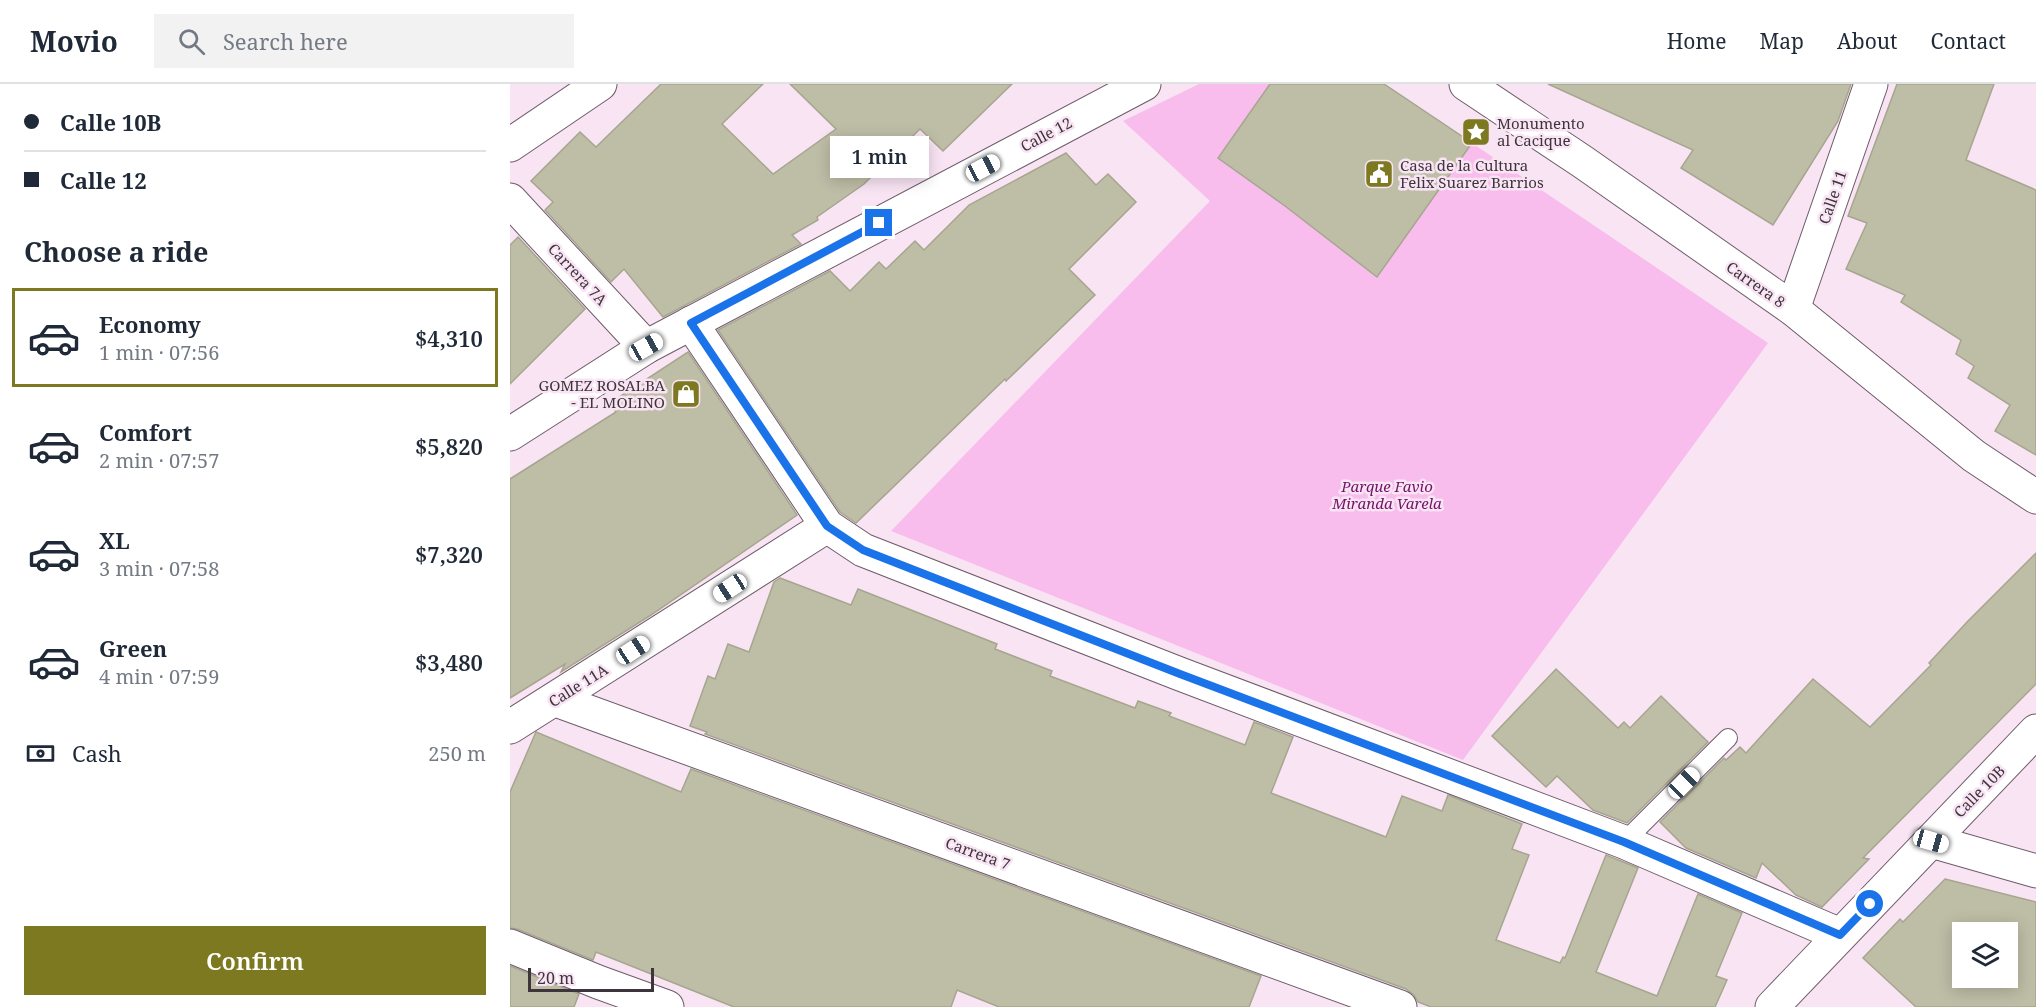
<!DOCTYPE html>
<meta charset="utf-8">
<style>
body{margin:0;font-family:"Noto Serif",serif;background:#f2f2f3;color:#1f2937;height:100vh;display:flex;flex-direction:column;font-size:22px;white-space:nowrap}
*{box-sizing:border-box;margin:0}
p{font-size:20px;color:#747a83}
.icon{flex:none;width:33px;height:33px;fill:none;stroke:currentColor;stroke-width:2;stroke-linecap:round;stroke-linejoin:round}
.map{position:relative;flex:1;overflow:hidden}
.details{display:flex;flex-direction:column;background:#fff;width:510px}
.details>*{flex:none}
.top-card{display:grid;align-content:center;height:132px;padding:0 24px;background:#fff}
.buttons{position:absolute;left:1442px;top:838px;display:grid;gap:12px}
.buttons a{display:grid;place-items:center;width:66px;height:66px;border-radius:0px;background:#fff;box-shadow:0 3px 15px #0003;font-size:30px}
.scale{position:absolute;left:18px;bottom:15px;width:126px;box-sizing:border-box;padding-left:6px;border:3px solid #3e353c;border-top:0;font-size:16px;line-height:21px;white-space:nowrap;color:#3e353c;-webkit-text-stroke:4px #f9e4f4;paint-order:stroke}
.end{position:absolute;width:27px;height:27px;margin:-14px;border:8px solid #1a73e8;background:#fff;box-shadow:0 0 0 3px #fff}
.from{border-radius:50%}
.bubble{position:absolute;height:42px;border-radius:0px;background:#fff;box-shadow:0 3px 15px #0003;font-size:20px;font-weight:600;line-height:42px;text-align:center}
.car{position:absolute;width:18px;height:36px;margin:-18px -9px;border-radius:8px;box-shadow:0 0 4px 2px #0007;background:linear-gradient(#fff 24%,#345 0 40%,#fff 0 76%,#345 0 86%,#fff 0)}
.top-card b{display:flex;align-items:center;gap:21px;height:57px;font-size:22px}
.top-card b+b{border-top:2px solid #e0e1e3}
.top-card i{width:15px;height:15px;background:#1f2937}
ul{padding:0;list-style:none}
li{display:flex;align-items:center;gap:18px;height:99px;margin:0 12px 9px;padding:0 12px;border:3px solid transparent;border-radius:0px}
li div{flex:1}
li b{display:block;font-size:22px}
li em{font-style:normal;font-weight:600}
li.active{border-color:#7c7920}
li>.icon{width:54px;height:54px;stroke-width:1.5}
h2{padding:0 24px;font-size:27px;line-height:72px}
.pay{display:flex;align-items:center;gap:15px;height:66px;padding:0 24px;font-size:22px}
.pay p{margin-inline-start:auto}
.button{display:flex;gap:12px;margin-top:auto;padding:12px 24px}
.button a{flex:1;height:69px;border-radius:0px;background:#7c7920;color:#fff;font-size:24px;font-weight:600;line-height:69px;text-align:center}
header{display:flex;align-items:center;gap:36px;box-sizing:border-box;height:84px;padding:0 30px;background:#fff;border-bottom:2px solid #e0e1e3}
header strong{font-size:28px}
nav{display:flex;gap:33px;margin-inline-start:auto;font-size:21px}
.search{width:420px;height:54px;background:#f2f2f3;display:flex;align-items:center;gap:15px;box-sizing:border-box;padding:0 21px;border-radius:0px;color:#747a83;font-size:22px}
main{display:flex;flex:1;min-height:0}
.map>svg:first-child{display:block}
.green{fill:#f8bdec}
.building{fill:#bebea7;stroke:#a6a690;stroke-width:1.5;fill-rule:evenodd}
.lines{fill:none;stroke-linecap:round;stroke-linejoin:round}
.lane-casing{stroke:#6e5c6a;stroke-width:20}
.street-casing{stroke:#6e5c6a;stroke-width:35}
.secondary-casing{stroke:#6e5c6a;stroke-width:35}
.lane{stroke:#fff;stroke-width:18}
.street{stroke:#fff;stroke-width:33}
.secondary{stroke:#fff;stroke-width:33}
.route{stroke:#1a73e8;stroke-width:8}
.labels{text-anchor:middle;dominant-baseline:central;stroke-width:5;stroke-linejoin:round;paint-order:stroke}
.poi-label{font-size:15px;fill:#3e353c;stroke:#f9e4f4;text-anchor:start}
.street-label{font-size:15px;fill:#3e353c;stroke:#f9e4f4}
.park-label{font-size:15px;font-style:italic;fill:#731368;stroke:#f9e4f4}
</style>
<header>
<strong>Movio</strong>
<div class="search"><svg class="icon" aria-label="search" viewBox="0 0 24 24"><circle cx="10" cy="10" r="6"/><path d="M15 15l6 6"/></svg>Search here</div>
<nav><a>Home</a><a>Map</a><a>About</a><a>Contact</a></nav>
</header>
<main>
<section class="details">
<div class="top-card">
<b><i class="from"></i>Calle 10B</b>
<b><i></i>Calle 12</b>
</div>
<h2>Choose a ride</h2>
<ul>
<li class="active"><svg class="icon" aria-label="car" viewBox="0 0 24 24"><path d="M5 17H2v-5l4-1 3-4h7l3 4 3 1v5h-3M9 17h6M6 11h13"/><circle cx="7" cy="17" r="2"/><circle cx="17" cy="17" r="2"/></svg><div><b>Economy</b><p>1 min · 07:56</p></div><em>$4,310</em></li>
<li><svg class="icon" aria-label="car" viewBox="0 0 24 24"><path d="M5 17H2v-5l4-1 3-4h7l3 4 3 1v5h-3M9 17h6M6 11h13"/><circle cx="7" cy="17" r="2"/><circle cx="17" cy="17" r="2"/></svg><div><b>Comfort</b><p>2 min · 07:57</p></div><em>$5,820</em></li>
<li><svg class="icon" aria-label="car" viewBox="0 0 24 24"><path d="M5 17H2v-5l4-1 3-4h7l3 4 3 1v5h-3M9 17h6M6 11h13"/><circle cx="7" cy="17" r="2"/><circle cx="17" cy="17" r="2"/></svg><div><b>XL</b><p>3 min · 07:58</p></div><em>$7,320</em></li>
<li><svg class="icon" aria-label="car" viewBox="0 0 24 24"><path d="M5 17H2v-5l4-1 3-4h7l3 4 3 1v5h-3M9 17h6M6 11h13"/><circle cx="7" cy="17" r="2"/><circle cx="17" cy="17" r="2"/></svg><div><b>Green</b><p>4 min · 07:59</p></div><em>$3,480</em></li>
</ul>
<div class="pay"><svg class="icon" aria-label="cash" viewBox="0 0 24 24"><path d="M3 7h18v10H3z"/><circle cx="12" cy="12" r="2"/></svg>Cash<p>250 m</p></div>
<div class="button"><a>Confirm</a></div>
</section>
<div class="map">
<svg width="1526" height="923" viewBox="0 0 1526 923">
<rect width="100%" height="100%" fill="#f9e4f4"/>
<!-- green -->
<polygon class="green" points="689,0 760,0 708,74 775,122 867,193 962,59 1258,259 953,676 381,447 700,117 613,37"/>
<!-- building -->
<g class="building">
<polygon points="151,0 253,0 212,40 263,90 326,45 280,0 502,0 433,67 410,45 354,100 307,133 308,136 282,151 291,160 153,233 114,185 101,198 35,126 43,118 21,97 70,48 86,63"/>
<polygon points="760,0 874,0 962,59 867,193 775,122 708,74"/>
<polygon points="1038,0 1341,0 1328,37 1263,141 1171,84 1183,66"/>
<polygon points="1387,0 1484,0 1456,76 1526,106 1526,371 1485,347 1500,321 1458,294 1464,282 1446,270 1451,256 1391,218 1395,211 1336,185 1357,139 1338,132"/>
<polygon points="556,69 586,101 598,90 626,118 559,185 585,211 496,297 495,295 346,439 330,428 208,246 320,187 340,207 369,178 376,185 405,157 414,166 459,121"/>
<polygon points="8,153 75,225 0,300 0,161"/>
<polygon points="178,268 287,431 141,531 51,588 55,580 0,614 0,395 106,328 100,319"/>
<polygon points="1526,469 1526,600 1353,774 1359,775 1312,823 1286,811 1252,779 1246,794 1176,764 1150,738 1214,674 1216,676 1230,663 1236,669 1303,595 1360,643 1421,581 1419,579 1457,538"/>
<polygon points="270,494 341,521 348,505 487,560 485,565 542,587 540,592 625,624 628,617 661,629 659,632 735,661 744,638 783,653 761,709 876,753 892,712 932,727 938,711 1012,740 1002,765 1019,771 986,856 1050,879 1053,873 1055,874 1096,771 1128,784 1086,888 1147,912 1188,810 1232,829 1206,892 1217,896 1205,923 921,923 908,918 904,911 896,905 195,650 197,648 180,642 198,592 205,595 218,560 239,568 264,498"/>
<polygon points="1046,585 1108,644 1114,638 1120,644 1151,612 1198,658 1117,739 1083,726 1047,692 1036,703 982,652"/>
<polygon points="26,648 171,708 181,685 751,892 739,923 489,923 447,906 441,923 224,923 86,868 83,876 7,845 0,844 0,708"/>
<path d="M 1435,795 L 1526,818 L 1526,923 L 1406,923 L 1353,874 L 1390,835 L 1393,838 ZM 1452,849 L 1497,849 L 1497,894 L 1452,894 Z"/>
<polygon points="0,882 69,910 64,923 0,923"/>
</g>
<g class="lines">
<!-- lane casing -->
<g class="lane-casing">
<polyline id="lane" points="1114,758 1218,654"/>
</g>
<!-- street casing -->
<g class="street-casing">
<g id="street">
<polyline points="0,61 90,0"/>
<polyline points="181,239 317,442 353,466 670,590 1114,758 1330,851"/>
<polyline points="46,616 890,923"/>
<polyline points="0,643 317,442"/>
<polyline points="1421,757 1526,787"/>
<polyline points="0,862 88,898 157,923"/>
<polyline points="1262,923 1526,647"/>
</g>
</g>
<!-- secondary casing -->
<g class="secondary-casing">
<g id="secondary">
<polyline points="956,0 1073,78 1283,225 1464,372 1526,413"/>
<polyline points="0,116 136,263"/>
<polyline points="1283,225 1361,0"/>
<polyline points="0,350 136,263 634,0"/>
</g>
</g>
<!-- lane -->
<use href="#lane" class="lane"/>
<!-- street -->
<use href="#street" class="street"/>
<!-- secondary -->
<use href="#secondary" class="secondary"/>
</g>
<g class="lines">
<!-- route -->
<polyline class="route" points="369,139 181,239 317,442 353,466 670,590 1114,758 1330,851 1360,820"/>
</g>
<!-- icons -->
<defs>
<g id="sight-square" transform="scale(1.5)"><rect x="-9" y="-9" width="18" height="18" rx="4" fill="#7c7920" stroke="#f9e4f4"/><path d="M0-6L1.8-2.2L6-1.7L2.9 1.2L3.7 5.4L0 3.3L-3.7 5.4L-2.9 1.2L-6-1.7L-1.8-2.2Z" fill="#fff"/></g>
<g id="civic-square" transform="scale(1.5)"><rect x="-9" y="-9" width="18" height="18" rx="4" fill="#7c7920" stroke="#f9e4f4"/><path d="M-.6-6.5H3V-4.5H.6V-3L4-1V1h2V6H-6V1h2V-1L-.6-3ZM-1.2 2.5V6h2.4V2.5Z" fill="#fff"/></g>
<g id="shop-square" transform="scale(1.5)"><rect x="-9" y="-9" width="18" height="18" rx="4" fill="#7c7920" stroke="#f9e4f4"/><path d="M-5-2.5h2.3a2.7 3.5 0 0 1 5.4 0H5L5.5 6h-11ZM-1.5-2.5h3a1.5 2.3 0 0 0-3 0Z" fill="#fff"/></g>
</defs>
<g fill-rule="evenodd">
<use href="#sight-square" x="966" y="48"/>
<use href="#civic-square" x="869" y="90"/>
<use href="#shop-square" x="176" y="310"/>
</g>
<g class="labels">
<!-- poi labels -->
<g class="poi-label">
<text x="987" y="39">Monumento<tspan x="987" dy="17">al Cacique</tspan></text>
<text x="890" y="81">Casa de la Cultura<tspan x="890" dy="17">Felix Suarez Barrios</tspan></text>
<text x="155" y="301" text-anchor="end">GOMEZ ROSALBA<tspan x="155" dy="17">- EL MOLINO</tspan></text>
</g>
<!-- street labels -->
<g class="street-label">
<text transform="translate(536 50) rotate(-28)">Calle 12</text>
<text transform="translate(1322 113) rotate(-71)">Calle 11</text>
<text transform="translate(68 190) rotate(47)">Carrera 7A</text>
<text transform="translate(1246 200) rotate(35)">Carrera 8</text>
<text transform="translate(68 601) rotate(-32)">Calle 11A</text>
<text transform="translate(1469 707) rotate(-46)">Calle 10B</text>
<text transform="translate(468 769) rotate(20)">Carrera 7</text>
</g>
<!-- park labels -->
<g class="park-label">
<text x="877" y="402">Parque Favio<tspan x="877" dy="17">Miranda Varela</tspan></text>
</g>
</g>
</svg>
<div class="buttons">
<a><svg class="icon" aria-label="layers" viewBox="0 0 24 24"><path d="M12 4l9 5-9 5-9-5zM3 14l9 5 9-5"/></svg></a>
</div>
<div class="scale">20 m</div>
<i class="end from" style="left:1360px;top:820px"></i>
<i class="end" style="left:369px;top:139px"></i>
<div class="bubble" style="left:320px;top:52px;width:99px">1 min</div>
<i class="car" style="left:473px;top:84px;rotate:62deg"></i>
<i class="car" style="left:136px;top:263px;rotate:61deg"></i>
<i class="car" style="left:220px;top:504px;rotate:237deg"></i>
<i class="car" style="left:123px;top:566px;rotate:57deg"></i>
<i class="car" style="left:1174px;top:699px;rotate:45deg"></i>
<i class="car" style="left:1421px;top:757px;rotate:106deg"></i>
</div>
</main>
